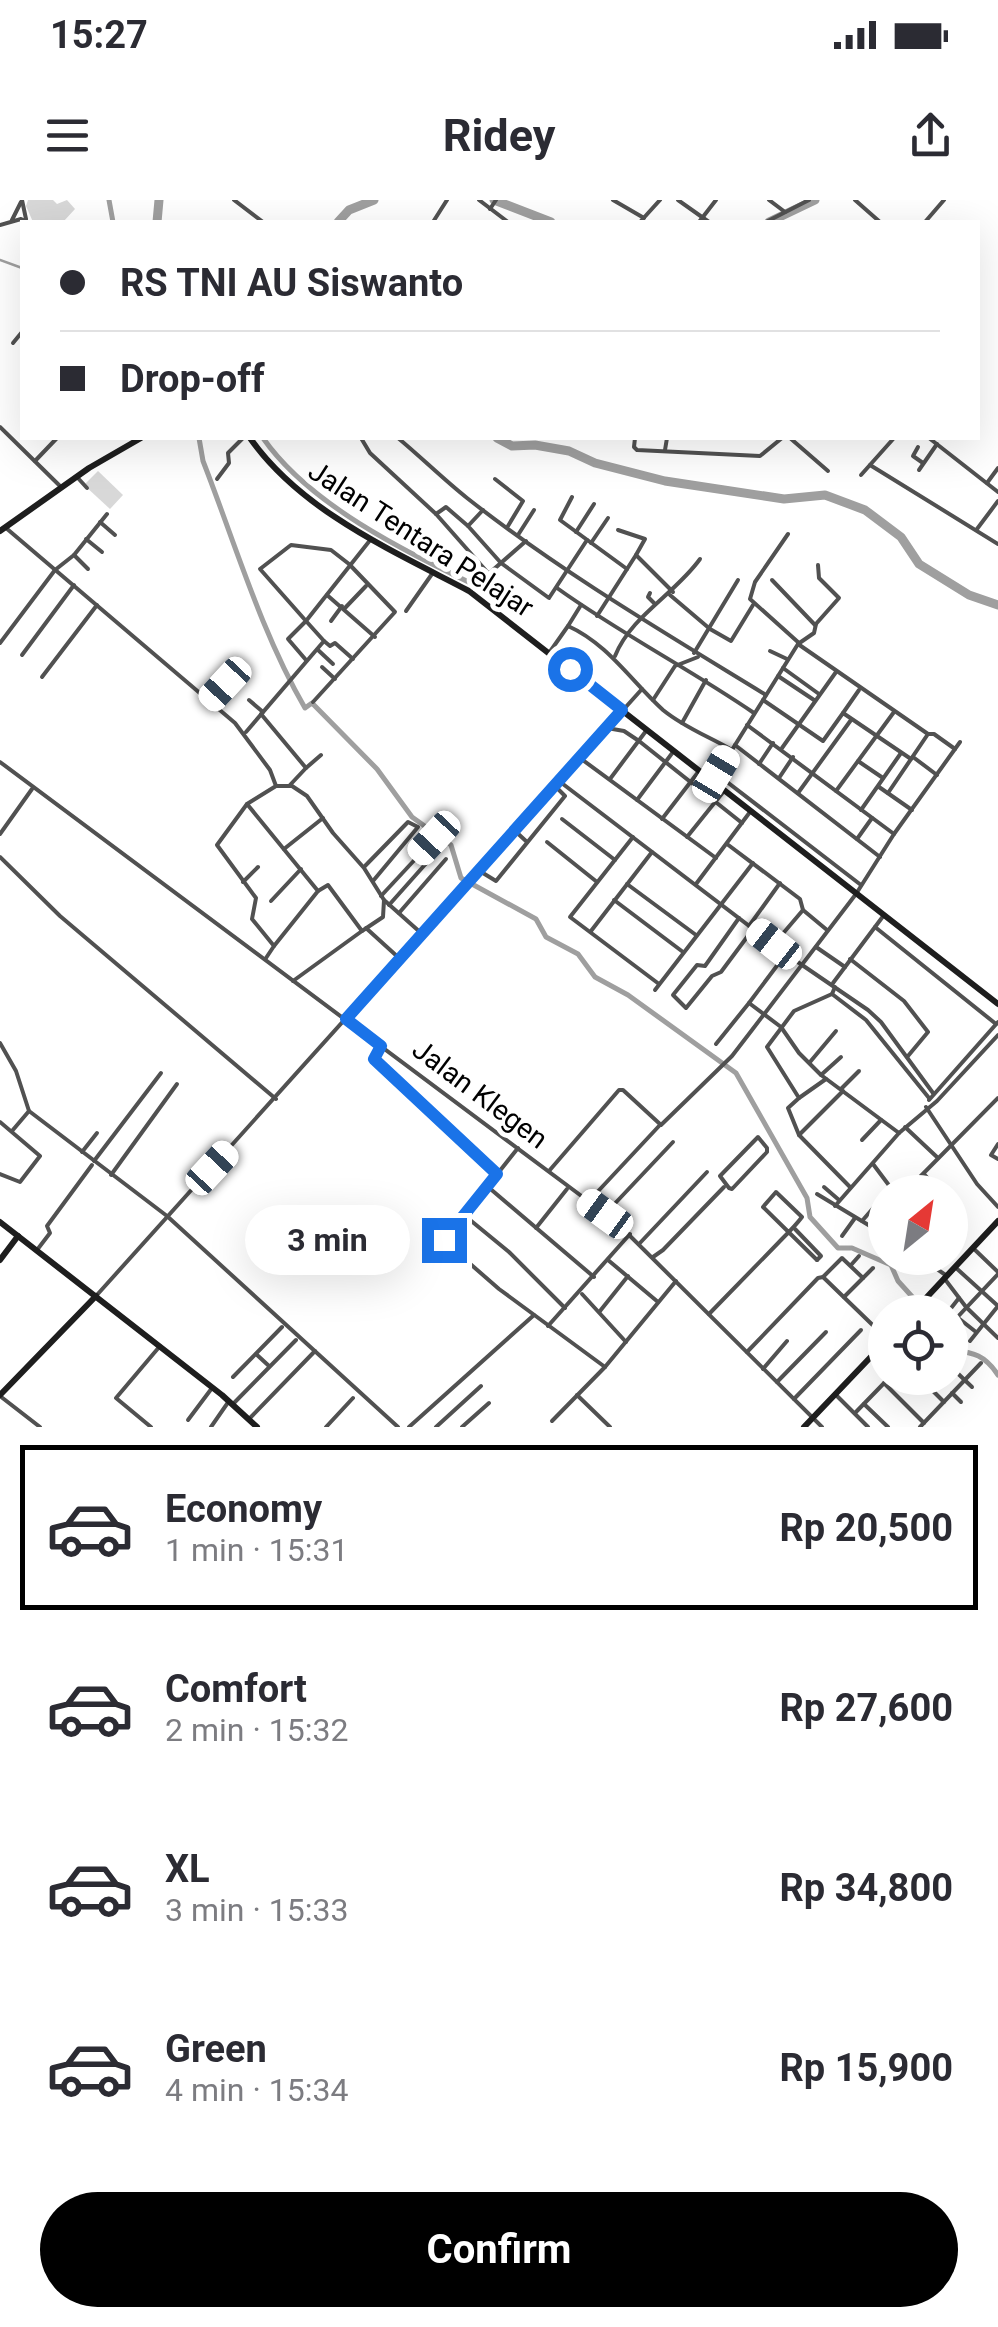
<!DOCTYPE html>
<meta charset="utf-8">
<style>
body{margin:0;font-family:Roboto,sans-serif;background:#f7f7f7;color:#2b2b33;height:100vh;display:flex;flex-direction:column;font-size:38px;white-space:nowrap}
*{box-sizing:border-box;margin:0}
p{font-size:32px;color:#7c7c81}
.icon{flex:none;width:55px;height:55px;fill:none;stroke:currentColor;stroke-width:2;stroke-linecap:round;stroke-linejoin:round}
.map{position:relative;height:1227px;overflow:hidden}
.panel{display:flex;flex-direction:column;background:#fff;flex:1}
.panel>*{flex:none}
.hud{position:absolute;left:20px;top:20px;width:960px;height:220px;border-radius:0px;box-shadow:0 10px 40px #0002;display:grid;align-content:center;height:220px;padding:0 40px;background:#fff}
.needle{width:65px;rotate:30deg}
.fabs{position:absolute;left:868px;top:975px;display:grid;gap:20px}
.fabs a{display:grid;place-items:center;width:100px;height:100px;border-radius:50%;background:#fff;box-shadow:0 10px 40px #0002;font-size:50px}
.end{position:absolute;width:45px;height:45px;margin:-22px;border:12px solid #1a73e8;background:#fff;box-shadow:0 0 0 5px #fff}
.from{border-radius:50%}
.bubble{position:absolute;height:70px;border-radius:35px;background:#fff;box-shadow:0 10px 40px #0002;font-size:32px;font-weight:700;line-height:70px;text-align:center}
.car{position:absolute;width:30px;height:60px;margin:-30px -15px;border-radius:12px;box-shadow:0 0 8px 2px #0007;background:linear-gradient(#fff 24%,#345 0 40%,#fff 0 76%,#345 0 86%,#fff 0)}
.hud b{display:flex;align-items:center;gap:35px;height:95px;font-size:38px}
.hud b+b{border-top:2px solid #e1e1e2}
.hud i{width:25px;height:25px;background:#2b2b33}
ul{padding:18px 0 0;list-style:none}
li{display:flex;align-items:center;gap:30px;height:165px;margin:0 20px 15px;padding:0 20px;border:5px solid transparent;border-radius:0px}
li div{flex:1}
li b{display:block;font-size:38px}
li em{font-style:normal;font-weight:700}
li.on{border-color:#000}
li>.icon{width:90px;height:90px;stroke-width:1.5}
.cta{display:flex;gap:20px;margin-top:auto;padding:20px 40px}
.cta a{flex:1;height:115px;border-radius:60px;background:#000;color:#fff;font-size:40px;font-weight:700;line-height:115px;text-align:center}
.status{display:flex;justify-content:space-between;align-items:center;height:70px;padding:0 50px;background:#fff;direction:ltr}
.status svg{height:28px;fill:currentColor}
header{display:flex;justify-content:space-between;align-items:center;height:130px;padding:0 40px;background:#fff;font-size:45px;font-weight:700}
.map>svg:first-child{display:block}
.green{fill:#d8d8d8}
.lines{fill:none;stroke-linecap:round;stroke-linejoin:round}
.stream{stroke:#9f9f9f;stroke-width:2.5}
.canal{stroke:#9f9f9f;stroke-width:5}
.river{stroke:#9f9f9f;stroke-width:9}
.street{stroke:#515151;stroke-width:4}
.secondary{stroke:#1e1e1e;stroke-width:6}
.route{stroke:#1a73e8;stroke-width:12}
.labels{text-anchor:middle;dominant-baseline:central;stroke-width:10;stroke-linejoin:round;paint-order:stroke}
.street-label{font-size:28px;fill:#000;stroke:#fff}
</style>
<div class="status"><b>15:27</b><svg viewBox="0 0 49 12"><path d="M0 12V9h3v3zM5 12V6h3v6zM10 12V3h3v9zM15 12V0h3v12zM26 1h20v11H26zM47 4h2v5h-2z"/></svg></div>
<header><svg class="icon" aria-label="menu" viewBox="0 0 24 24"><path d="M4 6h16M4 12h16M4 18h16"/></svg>Ridey<svg class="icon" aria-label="share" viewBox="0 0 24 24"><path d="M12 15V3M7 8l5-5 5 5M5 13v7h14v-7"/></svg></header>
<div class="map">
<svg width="998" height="1227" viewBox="0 0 998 1227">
<rect width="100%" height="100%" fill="#fff"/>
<!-- green -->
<g class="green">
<polygon points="28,0 53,0 57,4 67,0 75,9 63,22 33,22 26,6"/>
<polygon points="98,271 123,295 110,309 84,285"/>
</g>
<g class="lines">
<!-- stream -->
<polyline class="stream" points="0,60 22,68"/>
<!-- canal -->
<g class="canal">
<polyline points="109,0 113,22"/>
<path d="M 199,238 L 203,261 C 235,343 261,432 305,508 L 312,503 L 377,569 L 412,617 L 451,645 L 461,678 L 536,719 L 546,737 L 578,754 L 595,777 L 628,795 L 736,873 L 807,998 L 810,1017 L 838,1048 L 852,1048 L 891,1065 L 898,1081 L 926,1112"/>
<path d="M 263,238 C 311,307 409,353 483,389"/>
<path d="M 950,1149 C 973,1153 984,1154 998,1175"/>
</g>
<!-- river -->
<g class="river">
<polyline points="494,0 551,22"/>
<polyline points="157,22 159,0"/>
<polyline points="338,22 349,10 374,0"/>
<polyline points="769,22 815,0"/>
<polyline points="497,238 512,246 535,245 569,251 595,263 665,281 784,299 825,295 865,310 901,337 919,364 969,395 998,405"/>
</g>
<!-- street -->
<g class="street">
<polyline points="22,0 26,19"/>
<polyline points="234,0 263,22"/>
<polyline points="479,0 508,22"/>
<polyline points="613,0 644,18"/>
<polyline points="678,0 709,22"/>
<polyline points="769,0 785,12"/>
<polyline points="855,0 880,22"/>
<polyline points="490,9 496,0"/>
<polyline points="12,20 21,2"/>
<polyline points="433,22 447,0"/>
<polyline points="640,22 660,0"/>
<polyline points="699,22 716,0"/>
<polyline points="766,22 809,0"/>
<polyline points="925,22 944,0"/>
<polyline points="0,25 21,19 28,22"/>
<polyline points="13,143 22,132"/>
<polyline points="0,227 61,287"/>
<polyline points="361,238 370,253 436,314 489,374"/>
<path d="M 398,238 C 421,257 443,279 467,298 C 561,372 665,433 766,495"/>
<polyline points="635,238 634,247 637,250 760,256 782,238"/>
<polyline points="790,238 828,271"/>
<polyline points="929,238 998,292"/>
<polyline points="918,247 913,256 923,263"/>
<polyline points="665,250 667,238"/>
<polyline points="35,261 57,238"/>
<polyline points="870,265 998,344"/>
<polyline points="919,270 937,244"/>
<polyline points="861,275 894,238"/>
<polyline points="77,277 87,288"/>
<polyline points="217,279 229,263 228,253 243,238"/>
<polyline points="495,279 523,301 508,326"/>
<polyline points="987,283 998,268"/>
<polyline points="572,297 560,320 627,369"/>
<polyline points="483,310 468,326 501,363 549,398 587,340"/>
<polyline points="436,314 446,307 468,326"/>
<polyline points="100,322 115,335"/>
<polyline points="6,328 235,523 270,570 276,586 247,604 217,645 256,698 252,719 274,746 266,758"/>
<polyline points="977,329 998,301"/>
<polyline points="618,330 645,339 636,355"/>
<polyline points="576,332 594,304"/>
<polyline points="788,334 755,382 750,399 799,443"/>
<polyline points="518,335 534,310"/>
<polyline points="86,339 102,352"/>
<polyline points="591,343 608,318"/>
<polyline points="74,355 88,369"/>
<polyline points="772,380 815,425 839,398 819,378 818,365"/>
<path d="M 557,388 C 621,434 690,469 754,513"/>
<polyline points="470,390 526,341"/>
<polyline points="650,393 648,397 655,404"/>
<polyline points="327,395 375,437"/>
<polyline points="670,395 710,429 731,441 753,405"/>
<polyline points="345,408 366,386"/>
<polyline points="406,411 432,374"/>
<polyline points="597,416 636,355 673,392"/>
<polyline points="331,421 342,406"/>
<polyline points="568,426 581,405"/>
<polyline points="324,441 330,446 335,443 353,459"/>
<polyline points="0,443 55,370 74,355 107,314"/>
<polyline points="798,444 928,534"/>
<polyline points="318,450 333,464"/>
<polyline points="770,451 787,459"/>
<path d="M 549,453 L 568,426 C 608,444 631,481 663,510 C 685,528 708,536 732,550"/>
<polyline points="694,453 738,380"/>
<polyline points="22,455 74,385"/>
<path d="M 615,456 C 631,416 675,394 700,359"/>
<polyline points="306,460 288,439 306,421 260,369 291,345 331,350 349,364 395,412 313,502"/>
<polyline points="322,467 335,479"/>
<polyline points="783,468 819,494"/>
<polyline points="778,476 814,500"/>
<polyline points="42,477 97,405"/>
<polyline points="210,500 225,484"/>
<polyline points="249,500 263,512"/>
<polyline points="653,500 675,466 698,457"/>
<polyline points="763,500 823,541 843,513 911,559"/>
<polyline points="843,513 859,490"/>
<polyline points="261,514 306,568 290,585"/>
<polyline points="682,523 706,480"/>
<polyline points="747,525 894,634"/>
<polyline points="607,528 624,531 639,541 742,623"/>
<polyline points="246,532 324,441 306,421 371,339"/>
<polyline points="735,545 880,657"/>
<polyline points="782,548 836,472"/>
<polyline points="913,557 937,575"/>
<polyline points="580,558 716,658"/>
<polyline points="858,561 883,578"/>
<polyline points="0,562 615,1021 822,1227"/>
<polyline points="759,564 773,543"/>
<polyline points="306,568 321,555"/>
<polyline points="718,575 861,685"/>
<polyline points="779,578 793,557"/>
<polyline points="610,579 646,531"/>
<polyline points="559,581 786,754 868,810 881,822 933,893"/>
<polyline points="712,582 798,444 814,433 816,424"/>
<polyline points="276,586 292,586 307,596 333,633 364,668 384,700"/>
<polyline points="879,587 912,610"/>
<polyline points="836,591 894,512"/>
<polyline points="798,593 851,520"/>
<polyline points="888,593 928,534 934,534 955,549"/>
<polyline points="637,600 673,552"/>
<polyline points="247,604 318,691 274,746"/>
<polyline points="861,610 901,553"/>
<polyline points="562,619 615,660"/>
<polyline points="662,619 699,571"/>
<polyline points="514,630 527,642"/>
<polyline points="0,634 32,589"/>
<polyline points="633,637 570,717 659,784"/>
<polyline points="687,637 724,591"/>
<polyline points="857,639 872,618"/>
<polyline points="547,642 597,682"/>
<polyline points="727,644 800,699 803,710 827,730"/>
<polyline points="284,649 323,618"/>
<polyline points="0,657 60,716 276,899"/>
<polyline points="365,666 408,622 418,627 373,681"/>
<polyline points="478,670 496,681 565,596 555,586"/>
<polyline points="243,682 258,667"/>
<polyline points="627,684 696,735"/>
<polyline points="696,684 750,612"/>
<polyline points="381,696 434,639"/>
<polyline points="614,700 683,752"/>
<polyline points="271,701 301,669"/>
<polyline points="389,705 438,650"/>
<polyline points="399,713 446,659"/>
<polyline points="739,718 705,766 697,765 673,795 686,808 712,776 721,772 753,729"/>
<polyline points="749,726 780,683"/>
<polyline points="875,727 996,824"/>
<polyline points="366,728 399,758"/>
<polyline points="362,731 383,717 384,700 421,733"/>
<polyline points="591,731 652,652"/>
<polyline points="774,744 803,710"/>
<polyline points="816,747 845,767"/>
<polyline points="785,755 749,803 781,827 799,853 821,875 899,933"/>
<polyline points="850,759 904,801 928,832 908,856"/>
<polyline points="293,781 362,731 328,685 318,691"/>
<polyline points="833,783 884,715"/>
<polyline points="835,787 832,794 794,811 767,847 799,898 788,908 799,935 850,987"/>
<polyline points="655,790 753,663"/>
<polyline points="832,794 866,820 929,898"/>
<polyline points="0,843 16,871 29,911"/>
<polyline points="716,844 749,803"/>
<polyline points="381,846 374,859 497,974"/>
<polyline points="810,862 836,831"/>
<polyline points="821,875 841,857"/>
<polyline points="841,889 859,871"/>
<polyline points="799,898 826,879"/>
<polyline points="929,900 998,822"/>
<polyline points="926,907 977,984 998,1007"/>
<polyline points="0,922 40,956 20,982 0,974"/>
<polyline points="905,927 938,958"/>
<polyline points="12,931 29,911 167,1016 398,1227"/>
<polyline points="799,935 843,891"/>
<polygon points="758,937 767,948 767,952 732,989 729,988 720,976"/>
<polyline points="862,940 881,920"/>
<polyline points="998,944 991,955 998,959"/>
<polyline points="518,948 444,1041 499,1089 605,1167"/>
<polyline points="82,952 97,933"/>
<polyline points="94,961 161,873"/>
<polyline points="873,964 894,992"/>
<polyline points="549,971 619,890 623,890 661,925 732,856 752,830 856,694 894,634 960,542"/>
<polyline points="924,974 940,992"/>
<polyline points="111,975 177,884"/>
<polyline points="487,986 594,1077"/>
<polyline points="824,987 839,1000"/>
<polyline points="905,992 998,898"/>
<polyline points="817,994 885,1035"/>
<polyline points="588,1002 659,926"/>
<polyline points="835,1006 899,933 937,901 998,835"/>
<polyline points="605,1014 673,942"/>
<polyline points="464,1015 509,1052 565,1108"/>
<polyline points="862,1021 875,1006"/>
<polyline points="536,1028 567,989"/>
<polyline points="795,1029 821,1056 817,1060"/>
<polyline points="842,1036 855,1018"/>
<polyline points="639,1044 707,972"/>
<polyline points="973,1048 998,1072"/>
<polyline points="37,1050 50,1033 47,1026 92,965"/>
<polyline points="653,1057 663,1050 724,987"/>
<polyline points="921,1058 947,1076"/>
<polyline points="608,1060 658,1102"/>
<polyline points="851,1065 859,1056"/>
<polyline points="955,1067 998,1106 970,1141"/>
<polyline points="823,1077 885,1137"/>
<polyline points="863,1078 873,1068"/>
<polyline points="944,1078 966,1107 998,1138"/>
<polyline points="582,1094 626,1142"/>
<polyline points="96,1096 642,489"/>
<polyline points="600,1111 628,1076"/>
<polyline points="948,1112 959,1098"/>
<path d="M 709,1114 L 782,1039 C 789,1032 796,1025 802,1017 L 776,992 L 763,1007 L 817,1060"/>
<polyline points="957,1117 976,1132"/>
<polyline points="950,1125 998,1074"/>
<polyline points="548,1126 630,1034"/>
<polyline points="747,1152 818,1078 823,1077 842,1058 863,1078 844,1097"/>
<polyline points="256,1154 269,1166"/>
<polyline points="950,1166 972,1187"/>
<polyline points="763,1169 787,1141"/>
<polyline points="233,1177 282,1127"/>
<polyline points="920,1178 944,1202"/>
<polyline points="777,1182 826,1132"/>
<polyline points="884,1183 924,1223"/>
<polyline points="952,1193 961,1202"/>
<polyline points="835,1194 868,1227"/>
<polyline points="577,1195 610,1227"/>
<polyline points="0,1196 40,1227"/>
<polyline points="794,1199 861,1130"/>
<polyline points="233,1204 296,1140"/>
<polyline points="864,1204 888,1227"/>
<polyline points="855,1213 889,1178"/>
<polyline points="249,1219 315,1151"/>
<polyline points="188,1220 212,1188"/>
<polyline points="552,1221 605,1167 676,1081"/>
<polyline points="151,1227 116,1198 160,1146"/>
<polyline points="211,1227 229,1201"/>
<polyline points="326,1227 353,1198"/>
<polyline points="409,1227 534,1115"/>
<polyline points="436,1227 481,1186"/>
<polyline points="462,1227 489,1203"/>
<polyline points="920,1227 981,1163"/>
</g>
<!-- secondary -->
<g class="secondary">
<path d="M 250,238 C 301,311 393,351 469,391 L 998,804"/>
<polyline points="0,331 89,268 141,238"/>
<polyline points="0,1022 222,1195 257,1227"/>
<polyline points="0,1060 18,1036"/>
<polyline points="913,1112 998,1021"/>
<polyline points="0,1195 96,1096"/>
<polyline points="804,1227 885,1142"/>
</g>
</g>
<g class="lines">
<!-- route -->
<polyline class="route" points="444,1040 497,974 374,859 381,846 346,819 622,510 570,469"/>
</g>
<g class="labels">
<!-- street labels -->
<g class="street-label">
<text transform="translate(421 339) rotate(33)">Jalan Tentara Pelajar</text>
<text transform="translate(480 894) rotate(37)">Jalan Klegen</text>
</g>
</g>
</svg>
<div class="fabs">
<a><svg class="needle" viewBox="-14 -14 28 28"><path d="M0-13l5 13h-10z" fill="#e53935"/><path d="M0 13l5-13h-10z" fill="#7c7c81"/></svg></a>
<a><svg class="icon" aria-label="locate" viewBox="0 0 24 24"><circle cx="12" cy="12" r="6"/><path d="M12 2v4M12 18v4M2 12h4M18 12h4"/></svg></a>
</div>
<i class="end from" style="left:570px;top:469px"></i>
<i class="end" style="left:444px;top:1040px"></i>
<div class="bubble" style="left:245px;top:1005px;width:165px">3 min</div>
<i class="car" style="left:225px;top:484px;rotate:223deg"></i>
<i class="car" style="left:716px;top:574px;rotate:31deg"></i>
<i class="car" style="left:434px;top:638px;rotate:223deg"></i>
<i class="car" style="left:774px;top:744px;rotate:308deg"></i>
<i class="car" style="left:212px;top:968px;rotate:43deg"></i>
<i class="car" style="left:605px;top:1014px;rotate:306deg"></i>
<div class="hud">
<b><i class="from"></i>RS TNI AU Siswanto</b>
<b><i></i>Drop-off</b>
</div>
</div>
<section class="panel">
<ul>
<li class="on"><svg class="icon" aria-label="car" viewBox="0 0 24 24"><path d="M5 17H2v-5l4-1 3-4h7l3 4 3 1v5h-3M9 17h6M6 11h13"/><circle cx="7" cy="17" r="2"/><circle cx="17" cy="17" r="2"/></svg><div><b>Economy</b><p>1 min · 15:31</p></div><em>Rp 20,500</em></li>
<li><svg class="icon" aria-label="car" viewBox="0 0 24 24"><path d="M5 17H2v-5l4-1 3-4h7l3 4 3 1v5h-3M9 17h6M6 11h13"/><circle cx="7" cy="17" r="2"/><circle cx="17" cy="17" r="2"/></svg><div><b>Comfort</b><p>2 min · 15:32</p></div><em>Rp 27,600</em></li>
<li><svg class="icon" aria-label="car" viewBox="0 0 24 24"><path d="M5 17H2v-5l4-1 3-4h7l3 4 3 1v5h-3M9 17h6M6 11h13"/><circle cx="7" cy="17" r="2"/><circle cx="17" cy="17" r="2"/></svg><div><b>XL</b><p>3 min · 15:33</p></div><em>Rp 34,800</em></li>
<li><svg class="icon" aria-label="car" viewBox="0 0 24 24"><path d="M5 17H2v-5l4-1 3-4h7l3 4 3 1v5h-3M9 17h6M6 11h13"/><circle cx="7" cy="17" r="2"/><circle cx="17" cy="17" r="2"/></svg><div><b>Green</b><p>4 min · 15:34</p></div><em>Rp 15,900</em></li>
</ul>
<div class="cta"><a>Confirm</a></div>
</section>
